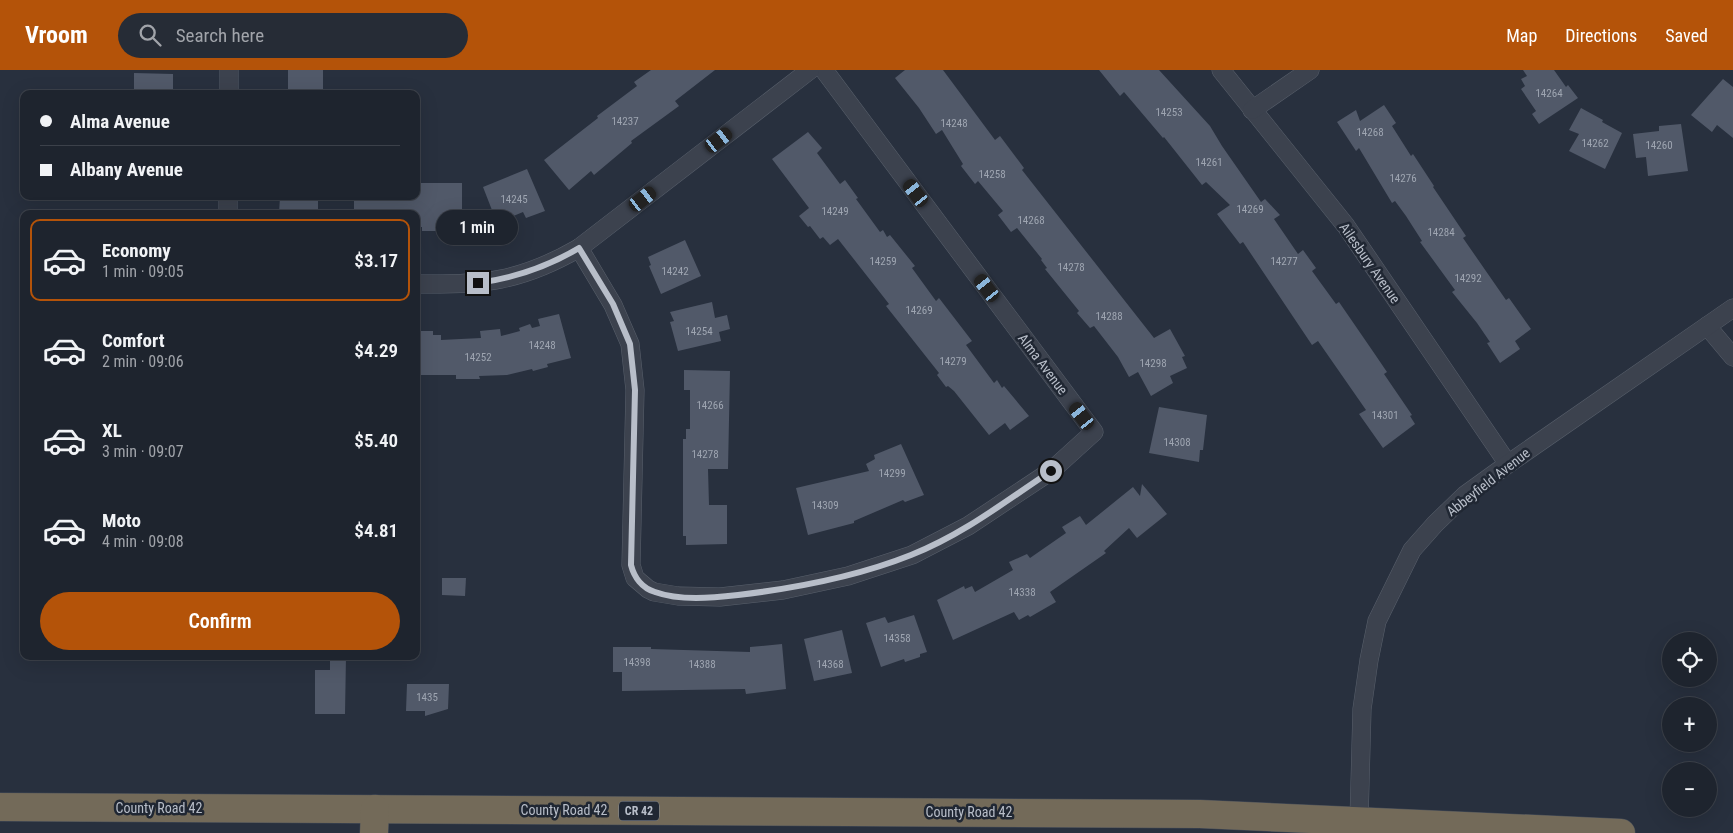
<!DOCTYPE html>
<meta charset="utf-8">
<style>
body{margin:0;font-family:"Roboto Condensed",sans-serif;background:#262c36;color:#f1f3f6;height:100vh;display:flex;flex-direction:column;font-size:19px;white-space:nowrap}
*{box-sizing:border-box;margin:0}
p{font-size:16px;color:#a1a4aa}
.icon{flex:none;width:28px;height:28px;fill:none;stroke:currentColor;stroke-width:2;stroke-linecap:round;stroke-linejoin:round}
.map{position:relative;flex:1;overflow:hidden}
.side{position:absolute;left:20px;top:140px;width:400px;height:450px;display:flex;flex-direction:column;background:#1e242e;border-radius:10px;box-shadow:0 5px 20px #0002,0 0 0 1px #3c414a}
.side>*{flex:none}
.guide{position:absolute;left:20px;top:20px;width:400px;height:110px;border-radius:10px;box-shadow:0 5px 20px #0002,0 0 0 1px #3c414a;display:grid;align-content:center;height:110px;padding:0 20px;background:#1e242e}
.tools{position:absolute;left:1662px;top:562px;display:grid;gap:10px}
.tools a{display:grid;place-items:center;width:55px;height:55px;border-radius:50%;background:#1e242e;box-shadow:0 5px 20px #0002,0 0 0 1px #3c414a;font-size:25px}
.end{position:absolute;width:22px;height:22px;margin:-11px;border:6px solid #b8bec9;background:#111;box-shadow:0 0 0 2px #111}
.from{border-radius:50%}
.bubble{position:absolute;height:35px;border-radius:18px;background:#1e242e;box-shadow:0 5px 20px #0002,0 0 0 1px #3c414a;font-size:16px;font-weight:600;line-height:35px;text-align:center}
.car{position:absolute;width:15px;height:30px;margin:-15px -8px;border-radius:6px;box-shadow:0 0 4px 1px #0007;background:linear-gradient(#222 24%,#8ab4d8 0 40%,#222 0 76%,#8ab4d8 0 86%,#222 0)}
.guide b{display:flex;align-items:center;gap:18px;height:48px;font-size:19px}
.guide b+b{border-top:1px solid #3c414a}
.guide i{width:12px;height:12px;background:#f1f3f6}
ul{padding:9px 0 0;list-style:none}
li{display:flex;align-items:center;gap:15px;height:82px;margin:0 10px 8px;padding:0 10px;border:2px solid transparent;border-radius:10px}
li div{flex:1}
li b{display:block;font-size:19px}
li em{font-style:normal;font-weight:600}
li.selected{border-color:#b45309}
li>.icon{width:45px;height:45px;stroke-width:1.5}
.button{display:flex;gap:10px;margin-top:auto;padding:10px 20px}
.button a{flex:1;height:58px;border-radius:30px;background:#b45309;color:#fff;font-size:20px;font-weight:600;line-height:58px;text-align:center}
header{display:flex;align-items:center;gap:30px;box-sizing:border-box;height:70px;padding:0 25px;background:#b45309;color:#fff}
header strong{font-size:24px}
nav{display:flex;gap:28px;margin-inline-start:auto;font-size:18px}
.search{width:350px;height:45px;background:#262c36;display:flex;align-items:center;gap:12px;box-sizing:border-box;padding:0 18px;border-radius:28px;color:#a1a4aa;font-size:19px}
.map>svg:first-child{display:block}
.building{fill:#515969}
.lines{fill:none;stroke-linecap:round;stroke-linejoin:round}
.street-casing{stroke:#59606c;stroke-width:19}
.highway-casing{stroke:#464d59;stroke-width:29}
.street{stroke:#3c424e;stroke-width:18}
.highway{stroke:#736a59;stroke-width:28}
.route{stroke:#b8bec9;stroke-width:6}
.labels{text-anchor:middle;dominant-baseline:central;stroke-width:5;stroke-linejoin:round;paint-order:stroke}
.number-label{font-size:11px;fill:#9ea5b1}
.shield{fill:#202733;stroke:#8a919c;stroke-width:1}
.shield-label{font-size:12px;font-weight:bold;fill:#b8bec9}
.street-label{font-size:14px;fill:#b8bec9;stroke:#202733}
</style>
<header>
<strong>Vroom</strong>
<div class="search"><svg class="icon" aria-label="search" viewBox="0 0 24 24"><circle cx="10" cy="10" r="6"/><path d="M15 15l6 6"/></svg>Search here</div>
<nav><a>Map</a><a>Directions</a><a>Saved</a></nav>
</header>
<div class="map">
<svg width="1733" height="763" viewBox="0 0 1733 763">
<rect width="100%" height="100%" fill="#28303e"/>
<!-- building -->
<g class="building">
<rect x="288" y="0" width="35" height="24"/>
<polygon points="651,0 715,0 675,31 679,36 631,71 632,73 594,105 591,101 569,120 544,90 598,48 597,46 637,16 634,12"/>
<polygon points="905,0 943,0 995,70 1000,66 1024,98 1022,100 1154,268 1170,259 1185,286 1182,287 1187,298 1170,306 1173,313 1151,326 1138,302 1129,307 1118,287 1094,256 1090,258 1077,243 1079,241 1045,199 1047,198 1041,190 1042,189 1017,158 1011,162 998,145 1003,141 978,111 975,114 961,96 963,94 942,60 936,64 919,38 895,8"/>
<polygon points="1099,0 1159,0 1210,56 1222,76 1261,132 1265,129 1280,145 1274,149 1298,184 1303,180 1316,198 1312,201 1336,234 1339,232 1372,280 1387,302 1384,304 1412,345 1410,346 1415,354 1383,378 1359,344 1366,340 1318,271 1312,275 1243,172 1240,174 1217,144 1230,135 1206,112 1202,115 1164,67 1163,68 1124,22 1120,26"/>
<polygon points="1523,0 1554,0 1566,17 1568,15 1578,28 1539,54 1532,44 1536,41 1521,19 1525,16 1521,9 1527,6"/>
<polygon points="134,3 173,4 173,24 134,24"/>
<polygon points="1723,9 1733,17 1733,68 1717,55 1712,62 1691,45"/>
<polygon points="1384,35 1396,53 1392,56 1411,86 1413,84 1434,116 1433,117 1466,166 1463,168 1506,230 1509,228 1531,259 1515,271 1520,279 1500,293 1487,273 1490,272 1477,253 1452,222 1455,220 1420,172 1422,171 1406,146 1395,131 1392,133 1359,78 1356,81 1337,52 1356,40 1360,51"/>
<polygon points="1581,38 1603,50 1602,52 1622,63 1605,99 1569,81 1579,64 1569,60"/>
<polygon points="1681,54 1688,101 1648,106 1646,87 1636,88 1633,64 1659,61 1659,56"/>
<polygon points="808,62 822,78 817,83 840,114 845,110 858,128 856,129 880,162 883,160 887,167 890,165 915,196 912,198 936,231 939,228 972,271 966,275 994,313 997,310 1002,318 1004,316 1029,346 1010,360 1005,353 989,365 954,321 948,316 946,317 937,305 939,303 886,236 889,234 838,169 830,175 823,167 820,169 810,156 808,157 799,146 809,138 772,89"/>
<polygon points="527,99 545,141 526,148 523,142 497,153 483,117"/>
<polygon points="420,113 462,113 462,161 422,161 422,157 416,157 416,144 354,144 354,126 419,126"/>
<polygon points="280,126 318,126 318,144 279,144"/>
<polygon points="685,170 701,206 661,224 649,196 651,195 648,187"/>
<polygon points="712,232 715,248 727,245 730,259 719,262 721,271 678,281 670,252 674,251 670,242"/>
<polygon points="559,244 571,288 547,294 548,297 533,301 532,299 507,305 479,306 480,309 456,309 456,305 416,305 416,261 433,261 433,265 441,265 441,270 481,268 480,261 500,259 501,266 520,261 519,258 530,254 532,258 540,256 538,249"/>
<polygon points="684,300 730,301 728,399 708,399 709,435 727,435 727,474 686,475 686,466 683,466 683,369 686,369 686,359 690,359 690,320 684,320"/>
<polygon points="1159,337 1207,345 1203,380 1200,380 1199,392 1149,383"/>
<polygon points="901,374 924,425 905,432 903,430 854,451 854,453 808,465 796,418 869,401 866,394 875,389 874,385"/>
<polygon points="1142,414 1167,444 1137,468 1129,458 1104,481 1106,483 1050,522 1056,532 1030,547 1028,545 1019,550 1014,542 953,570 937,530 964,516 965,519 972,516 975,522 1013,500 1009,492 1027,484 1030,488 1066,463 1062,457 1080,446 1086,455 1133,417 1140,426"/>
<polygon points="442,508 466,508 465,526 442,525"/>
<polygon points="914,545 927,582 920,584 920,587 905,592 904,589 881,597 866,553 885,547 888,553"/>
<polygon points="842,560 852,603 814,611 804,569"/>
<polygon points="782,574 786,619 746,624 745,619 622,621 622,602 613,602 613,577 651,577 651,579 750,582 750,577"/>
<polygon points="330,586 346,586 345,644 315,644 315,600 330,600"/>
<polygon points="407,614 449,614 448,639 425,646 425,641 406,641"/>
</g>
<g class="lines">
<!-- street casing -->
<g class="street-casing">
<g id="street">
<polyline points="1221,0 1346,156 1508,394"/>
<polyline points="229,24 229,0"/>
<polyline points="1252,40 1310,0"/>
<polyline points="228,144 228,126"/>
<polyline points="579,178 613,235 630,274 635,320 631,495 635,508 648,519 654,522 678,526 720,527 783,520 848,506 912,485 968,456 1051,401 1094,362 824,0"/>
<path d="M 416,214 C 483,215 520,212 579,178 L 810,0"/>
<polyline points="1707,256 1733,287"/>
<polyline points="1359,750 1362,639 1369,590 1377,551 1412,480 1435,454 1465,425 1508,394 1733,238"/>
</g>
</g>
<!-- highway casing -->
<g class="highway-casing">
<g id="highway">
<polyline points="0,737 1200,744 1621,763"/>
<polyline points="374,763 375,739"/>
</g>
</g>
<!-- street -->
<use href="#street" class="street"/>
<!-- highway -->
<use href="#highway" class="highway"/>
</g>
<g class="lines">
<!-- route -->
<path class="route" d="M 478,213 C 515,208 547,197 579,178 L 613,234 L 630,274 L 635,320 L 631,495 C 634,507 642,518 655,522 C 680,531 712,528 738,525 C 797,518 856,507 911,485 C 962,465 1006,431 1051,401"/>
</g>
<g class="labels">
<!-- number labels -->
<g class="number-label">
<text x="1549" y="23">14264</text>
<text x="1169" y="42">14253</text>
<text x="625" y="51">14237</text>
<text x="954" y="53">14248</text>
<text x="1370" y="62">14268</text>
<text x="1595" y="73">14262</text>
<text x="1659" y="75">14260</text>
<text x="1209" y="92">14261</text>
<text x="992" y="104">14258</text>
<text x="1403" y="108">14276</text>
<text x="514" y="129">14245</text>
<text x="1250" y="139">14269</text>
<text x="835" y="141">14249</text>
<text x="1031" y="150">14268</text>
<text x="1441" y="162">14284</text>
<text x="883" y="191">14259</text>
<text x="1284" y="191">14277</text>
<text x="1071" y="197">14278</text>
<text x="675" y="201">14242</text>
<text x="1468" y="208">14292</text>
<text x="919" y="240">14269</text>
<text x="1109" y="246">14288</text>
<text x="699" y="261">14254</text>
<text x="542" y="275">14248</text>
<text x="478" y="287">14252</text>
<text x="953" y="291">14279</text>
<text x="1153" y="293">14298</text>
<text x="710" y="335">14266</text>
<text x="1385" y="345">14301</text>
<text x="1177" y="372">14308</text>
<text x="705" y="384">14278</text>
<text x="892" y="403">14299</text>
<text x="825" y="435">14309</text>
<text x="1022" y="522">14338</text>
<text x="897" y="568">14358</text>
<text x="637" y="592">14398</text>
<text x="702" y="594">14388</text>
<text x="830" y="594">14368</text>
<text x="427" y="627">1435</text>
</g>
<!-- shield labels -->
<rect class="shield" x="619" y="731.5" width="40" height="19" rx="4"/>
<g class="shield-label">
<text x="639" y="741">CR 42</text>
</g>
<!-- street labels -->
<g class="street-label">
<text transform="translate(1370 193) rotate(55)">Ailesbury Avenue</text>
<text transform="translate(1043 294) rotate(53)">Alma Avenue</text>
<text transform="translate(1488 412) rotate(-38)">Abbeyfield Avenue</text>
<text x="159" y="738">County Road 42</text>
<text x="564" y="740">County Road 42</text>
<text x="969" y="742">County Road 42</text>
</g>
</g>
</svg>
<div class="tools">
<a><svg class="icon" aria-label="locate" viewBox="0 0 24 24"><circle cx="12" cy="12" r="6"/><path d="M12 2v4M12 18v4M2 12h4M18 12h4"/></svg></a>
<a>+</a>
<a>−</a>
</div>
<i class="end from" style="left:1051px;top:401px"></i>
<i class="end" style="left:478px;top:213px"></i>
<div class="bubble" style="left:436px;top:140px;width:82px">1 min</div>
<i class="car" style="left:719px;top:70px;rotate:52deg"></i>
<i class="car" style="left:916px;top:123px;rotate:323deg"></i>
<i class="car" style="left:643px;top:129px;rotate:52deg"></i>
<i class="car" style="left:987px;top:218px;rotate:323deg"></i>
<i class="car" style="left:1082px;top:346px;rotate:323deg"></i>
<div class="guide">
<b><i class="from"></i>Alma Avenue</b>
<b><i></i>Albany Avenue</b>
</div>
<section class="side">
<ul>
<li class="selected"><svg class="icon" aria-label="car" viewBox="0 0 24 24"><path d="M5 17H2v-5l4-1 3-4h7l3 4 3 1v5h-3M9 17h6M6 11h13"/><circle cx="7" cy="17" r="2"/><circle cx="17" cy="17" r="2"/></svg><div><b>Economy</b><p>1 min · 09:05</p></div><em>$3.17</em></li>
<li><svg class="icon" aria-label="car" viewBox="0 0 24 24"><path d="M5 17H2v-5l4-1 3-4h7l3 4 3 1v5h-3M9 17h6M6 11h13"/><circle cx="7" cy="17" r="2"/><circle cx="17" cy="17" r="2"/></svg><div><b>Comfort</b><p>2 min · 09:06</p></div><em>$4.29</em></li>
<li><svg class="icon" aria-label="car" viewBox="0 0 24 24"><path d="M5 17H2v-5l4-1 3-4h7l3 4 3 1v5h-3M9 17h6M6 11h13"/><circle cx="7" cy="17" r="2"/><circle cx="17" cy="17" r="2"/></svg><div><b>XL</b><p>3 min · 09:07</p></div><em>$5.40</em></li>
<li><svg class="icon" aria-label="car" viewBox="0 0 24 24"><path d="M5 17H2v-5l4-1 3-4h7l3 4 3 1v5h-3M9 17h6M6 11h13"/><circle cx="7" cy="17" r="2"/><circle cx="17" cy="17" r="2"/></svg><div><b>Moto</b><p>4 min · 09:08</p></div><em>$4.81</em></li>
</ul>
<div class="button"><a>Confirm</a></div>
</section>
</div>
